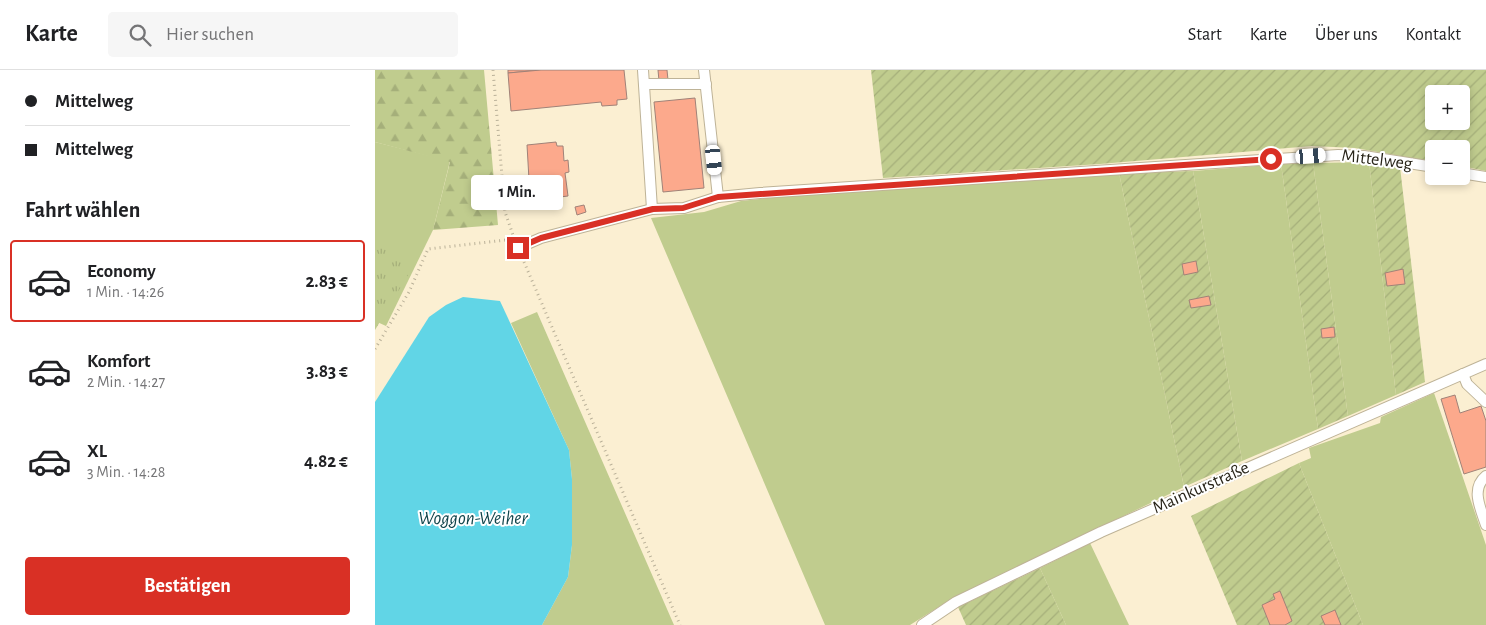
<!DOCTYPE html>
<html lang="de">
<meta charset="utf-8">
<style>
body{margin:0;font-family:"Alegreya Sans",sans-serif;background:#f6f6f6;color:#202124;height:100vh;display:flex;flex-direction:column;font-size:19px;white-space:nowrap}
*{box-sizing:border-box;margin:0}
p{font-size:16px;color:#757577}
.icon{flex:none;width:28px;height:28px;fill:none;stroke:currentColor;stroke-width:2;stroke-linecap:round;stroke-linejoin:round}
.map{position:relative;flex:1;overflow:hidden}
.sheet{display:flex;flex-direction:column;background:#fff;width:375px}
.sheet>*{flex:none}
.hud{display:grid;align-content:center;height:110px;padding:0 25px;background:#fff}
.fabs{position:absolute;left:1050px;top:15px;display:grid;gap:10px}
.fabs a{display:grid;place-items:center;width:45px;height:45px;border-radius:5px;background:#fff;box-shadow:0 2px 8px #0003;font-size:25px}
.end{position:absolute;width:22px;height:22px;margin:-11px;border:6px solid #d93025;background:#fff;box-shadow:0 0 0 2px #fff}
.from{border-radius:50%}
.bubble{position:absolute;height:35px;border-radius:5px;background:#fff;box-shadow:0 2px 8px #0003;font-size:16px;font-weight:700;line-height:35px;text-align:center}
.car{position:absolute;width:15px;height:30px;margin:-15px -8px;border-radius:6px;box-shadow:0 0 4px 1px #0007;background:linear-gradient(#fff 24%,#345 0 40%,#fff 0 76%,#345 0 86%,#fff 0)}
.hud b{display:flex;align-items:center;gap:18px;height:48px;font-size:19px}
.hud b+b{border-top:1px solid #e0e0e0}
.hud i{width:12px;height:12px;background:#202124}
ul{padding:0;list-style:none}
li{display:flex;align-items:center;gap:15px;height:82px;margin:0 10px 8px;padding:0 15px;border:2px solid transparent;border-radius:5px}
li div{flex:1}
li b{display:block;font-size:19px}
li em{font-style:normal;font-weight:700}
li.on{border-color:#d93025}
li>.icon{width:45px;height:45px;stroke-width:1.5}
h2{padding:0 25px;font-size:22px;line-height:60px}
.primary-button{display:flex;gap:10px;margin-top:auto;padding:10px 25px}
.primary-button a{flex:1;height:58px;border-radius:5px;background:#d93025;color:#fff;font-size:20px;font-weight:700;line-height:58px;text-align:center}
header{display:flex;align-items:center;gap:30px;box-sizing:border-box;height:70px;padding:0 25px;background:#fff;border-bottom:1px solid #e0e0e0}
header strong{font-size:24px}
nav{display:flex;gap:28px;margin-inline-start:auto;font-size:18px}
.search{width:350px;height:45px;background:#f6f6f6;display:flex;align-items:center;gap:12px;box-sizing:border-box;padding:0 18px;border-radius:5px;color:#757577;font-size:19px}
main{display:flex;flex:1;min-height:0}
.map>svg:first-child{display:block}
.grass{fill:#c0cc8e}
.forest{fill:url(#forest-firs)}
.park{fill:url(#park-tufts)}
.garden{fill:url(#garden-furrows);fill-rule:evenodd}
.water{fill:#61d5e6}
.building{fill:#fca98c;stroke:#a08278}
.lines{fill:none;stroke-linecap:round;stroke-linejoin:round}
.service-casing{stroke:#beb397;stroke-width:12}
.path{stroke:#bab199;stroke-width:3;stroke-dasharray:1 4;stroke-linecap:butt}
.service{stroke:#fff;stroke-width:10}
.route{stroke:#d93025;stroke-width:6}
.labels{text-anchor:middle;dominant-baseline:central;stroke-width:4;stroke-linejoin:round;paint-order:stroke}
.street-label{font-size:18px;fill:#29251a;stroke:#fff}
.water-label{font-size:19px;font-style:italic;fill:#0f444b;stroke:#fff}
</style>
<header>
<strong>Karte</strong>
<div class="search"><svg class="icon" aria-label="search" viewBox="0 0 24 24"><circle cx="10" cy="10" r="6"/><path d="M15 15l6 6"/></svg>Hier suchen</div>
<nav><a>Start</a><a>Karte</a><a>Über uns</a><a>Kontakt</a></nav>
</header>
<main>
<section class="sheet">
<div class="hud">
<b><i class="from"></i>Mittelweg</b>
<b><i></i>Mittelweg</b>
</div>
<h2>Fahrt wählen</h2>
<ul>
<li class="on"><svg class="icon" aria-label="car" viewBox="0 0 24 24"><path d="M5 17H2v-5l4-1 3-4h7l3 4 3 1v5h-3M9 17h6M6 11h13"/><circle cx="7" cy="17" r="2"/><circle cx="17" cy="17" r="2"/></svg><div><b>Economy</b><p>1 Min. · 14:26</p></div><em>2.83 €</em></li>
<li><svg class="icon" aria-label="car" viewBox="0 0 24 24"><path d="M5 17H2v-5l4-1 3-4h7l3 4 3 1v5h-3M9 17h6M6 11h13"/><circle cx="7" cy="17" r="2"/><circle cx="17" cy="17" r="2"/></svg><div><b>Komfort</b><p>2 Min. · 14:27</p></div><em>3.83 €</em></li>
<li><svg class="icon" aria-label="car" viewBox="0 0 24 24"><path d="M5 17H2v-5l4-1 3-4h7l3 4 3 1v5h-3M9 17h6M6 11h13"/><circle cx="7" cy="17" r="2"/><circle cx="17" cy="17" r="2"/></svg><div><b>XL</b><p>3 Min. · 14:28</p></div><em>4.82 €</em></li>
</ul>
<div class="primary-button"><a>Bestätigen</a></div>
</section>
<div class="map">
<svg width="1111" height="555" viewBox="0 0 1111 555">
<defs>
<pattern id="forest-firs" width="22" height="20" patternUnits="userSpaceOnUse" patternTransform="scale(1.25)"><rect width="22" height="20" fill="#c0cc8e"/><path d="M5 1l3.5 6h-7zM16 11l3.5 6h-7z" fill="#a5af7a"/></pattern>
<pattern id="park-tufts" width="24" height="20" patternUnits="userSpaceOnUse" patternTransform="scale(1.25)"><rect width="24" height="20" fill="#c0cc8e"/><path d="M3 7l-1-3M5 7V3M7 7l1-3M15 17l-1-3M17 17v-4M19 17l1-3" fill="none" stroke="#a5af7a"/></pattern>
<pattern id="garden-furrows" width="10" height="10" patternUnits="userSpaceOnUse" patternTransform="scale(1.25)"><rect width="10" height="10" fill="#c0cc8e"/><path d="M-1 1l2-2M0 10L10 0M9 11l2-2" fill="none" stroke="#a5af7a"/></pattern>
</defs>
<rect width="100%" height="100%" fill="#fbefd2"/>
<!-- grass -->
<g class="grass">
<polygon points="0,72 75,91 58,160 11,256 0,251"/>
<polygon points="994,92 1021,325 973,346 938,93"/>
<polygon points="906,94 943,359 867,391 818,101"/>
<polygon points="744,103 809,417 578,528 535,555 450,555 276,148 329,142 366,131 410,126"/>
<polygon points="162,242 299,555 167,555 193,507 197,475 197,409 194,380 136,253"/>
<polygon points="1059,323 1111,475 1111,555 988,555 924,393 936,388 934,378 1005,353 1006,347"/>
<polygon points="715,473 754,555 691,555 665,498"/>
</g>
<!-- forest -->
<polygon class="forest" points="0,0 109,0 123,155 58,160 75,92 0,72"/>
<!-- park -->
<polygon class="park" points="0,172 42,190 0,260"/>
<!-- garden -->
<g class="garden">
<path d="M 496,0 L 1111,0 L 1111,101 L 1086,96 L 1086,79 L 1059,79 L 1059,92 L 980,78 L 937,76 L 725,94 L 508,108 ZM 1059,24 L 1086,24 L 1086,51 L 1059,51 Z"/>
<polygon points="994,92 1025,97 1050,312 1021,325"/>
<polygon points="938,93 973,346 943,359 906,94"/>
<polygon points="818,101 867,391 809,417 744,103"/>
<polygon points="924,393 988,555 862,555 816,446"/>
<polygon points="665,498 691,555 591,555 583,537"/>
</g>
<!-- water -->
<polygon class="water" points="88,227 125,231 194,380 197,409 197,475 193,507 167,555 0,555 0,332 54,247 71,235"/>
<!-- building -->
<g class="building">
<polygon points="133,0 166,0 133,3"/>
<polygon points="166,0 249,0 252,29 242,30 242,35 227,36 226,32 136,41 133,3"/>
<polygon points="283,0 292,0 293,10 284,11"/>
<polygon points="320,28 329,118 288,122 279,32"/>
<polygon points="181,72 182,76 188,76 189,91 193,90 194,102 190,103 193,126 161,130 161,126 155,127 152,75"/>
<polygon points="209,135 211,142 202,145 200,137"/>
<polygon points="821,191 823,202 809,205 807,194"/>
<polygon points="1028,199 1030,214 1012,216 1010,203"/>
<polygon points="834,226 836,235 816,238 814,230"/>
<polygon points="959,257 960,267 947,268 946,259"/>
<polygon points="1080,325 1085,343 1106,336 1111,351 1111,397 1089,404 1066,329"/>
<polygon points="905,521 917,551 910,555 895,555 887,535 900,529 898,524"/>
<polygon points="960,540 966,555 950,555 946,546"/>
</g>
<g class="lines">
<!-- service casing -->
<g class="service-casing">
<g id="service">
<polyline points="268,0 277,139"/>
<polyline points="329,0 343,127"/>
<polyline points="269,14 331,14"/>
<polyline points="1086,103 1111,107"/>
<polyline points="143,178 166,168 277,139 309,138 343,127 385,123 963,85 989,86 1059,97"/>
<polyline points="1088,304 1092,314 1111,332"/>
<path d="M 1111,406 C 1095,419 1106,439 1111,455"/>
<polyline points="547,555 581,532 726,462 1111,294"/>
</g>
</g>
<!-- path -->
<g class="path">
<polyline points="118,0 130,142 138,165"/>
<polyline points="149,192 305,555"/>
<polyline points="0,279 34,222 53,179 131,170"/>
</g>
<!-- service -->
<use href="#service" class="service"/>
</g>
<g class="lines">
<!-- route -->
<polyline class="route" points="143,178 166,168 278,139 308,138 343,127 896,89"/>
</g>
<g class="labels">
<!-- street labels -->
<g class="street-label">
<text transform="translate(1002 90) rotate(7)">Mittelweg</text>
<text transform="translate(826 418) rotate(-24)">Mainkurstraße</text>
</g>
<!-- water labels -->
<g class="water-label">
<text x="98" y="448">Woggon-Weiher</text>
</g>
</g>
</svg>
<div class="fabs">
<a>+</a>
<a>−</a>
</div>
<i class="end from" style="left:896px;top:89px"></i>
<i class="end" style="left:143px;top:178px"></i>
<div class="bubble" style="left:96px;top:105px;width:92px">1 Min.</div>
<i class="car" style="left:936px;top:86px;rotate:86deg"></i>
<i class="car" style="left:339px;top:90px;rotate:174deg"></i>
</div>
</main>
